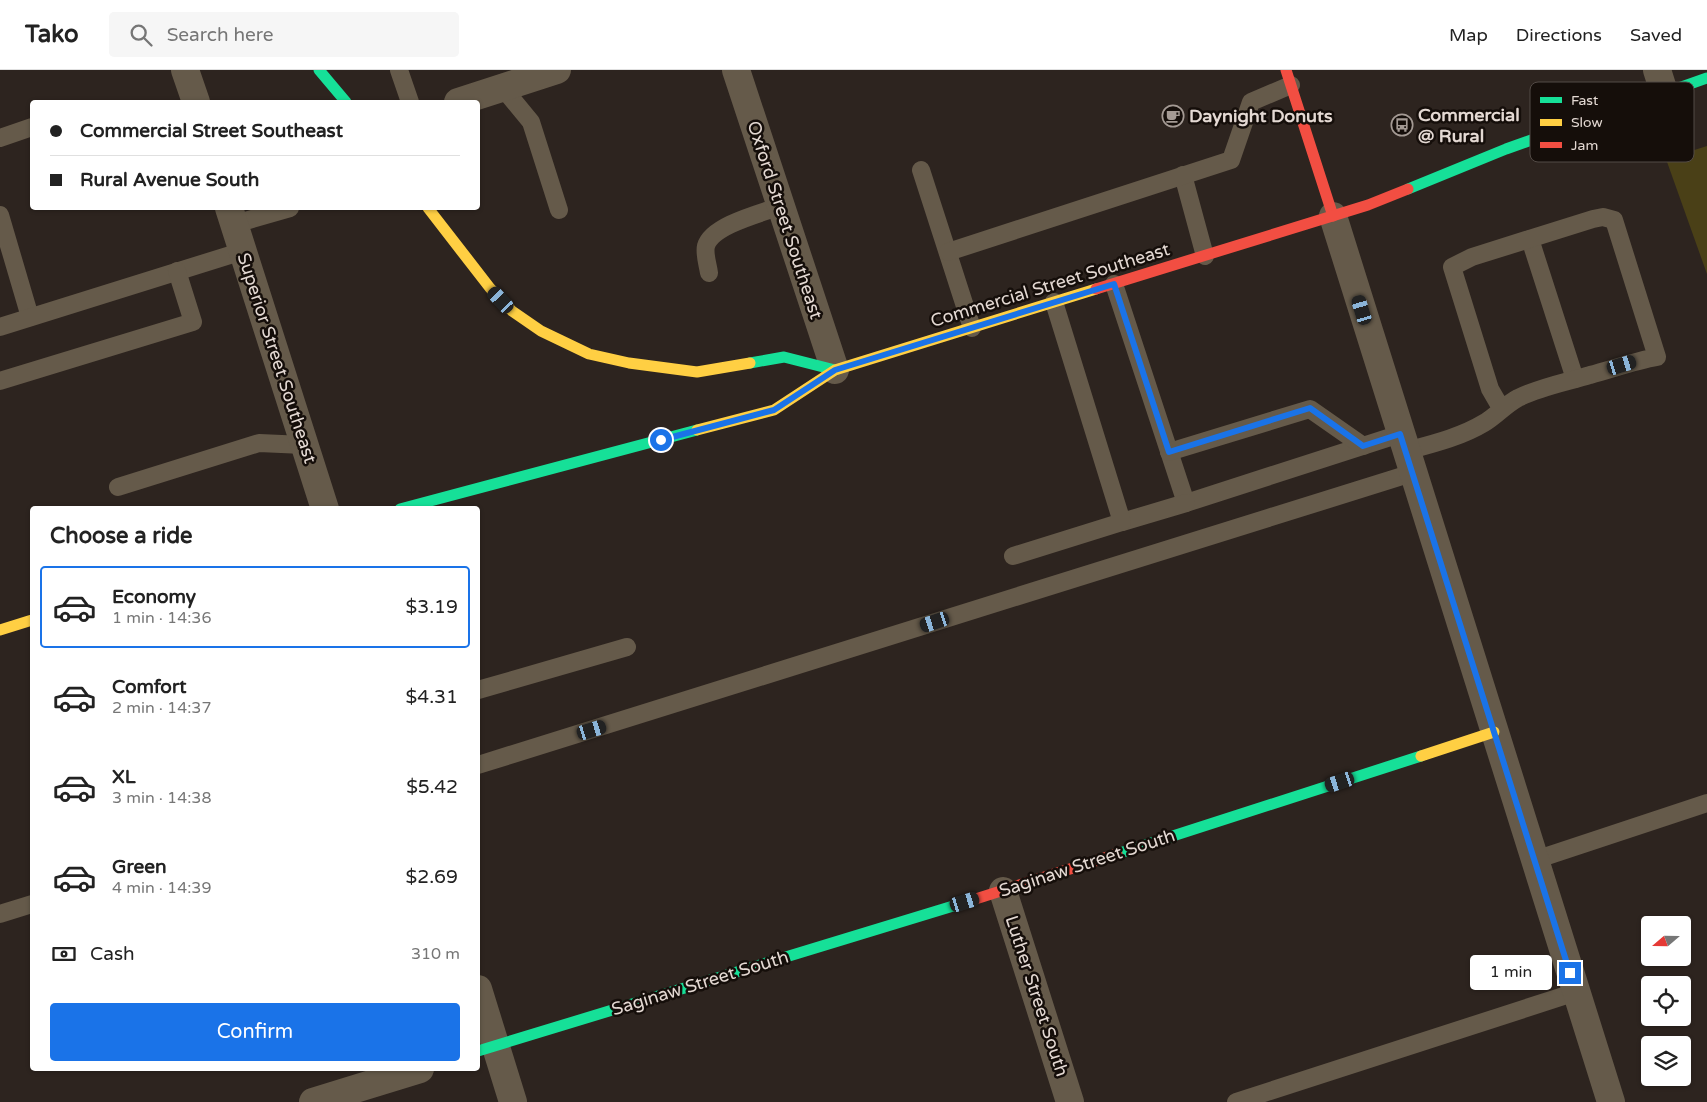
<!DOCTYPE html>
<meta charset="utf-8">
<style>
body{margin:0;font-family:"Varela Round",sans-serif;background:#f6f6f6;color:#222;height:100vh;display:flex;flex-direction:column;font-size:19px;white-space:nowrap}
*{box-sizing:border-box;margin:0}
p{font-size:16px;color:#767676}
.icon{flex:none;width:28px;height:28px;fill:none;stroke:currentColor;stroke-width:2;stroke-linecap:round;stroke-linejoin:round}
.map{position:relative;flex:1;overflow:hidden}
.sheet{position:absolute;left:30px;top:436px;width:450px;height:565px;display:flex;flex-direction:column;background:#fff;border-radius:5px;box-shadow:0 1px 4px #0004}
.sheet>*{flex:none}
.banner{position:absolute;left:30px;top:30px;width:450px;height:110px;border-radius:5px;box-shadow:0 1px 4px #0004;display:grid;align-content:center;height:110px;padding:0 20px;background:#fff}
.needle{width:32px;rotate:250deg}
.fabs{position:absolute;left:1641px;top:846px;display:grid;gap:10px}
.fabs a{display:grid;place-items:center;width:50px;height:50px;border-radius:5px;background:#fff;box-shadow:0 1px 4px #0004;font-size:25px}
.end{position:absolute;width:22px;height:22px;margin:-11px;border:6px solid #1a73e8;background:#fff;box-shadow:0 0 0 2px #fff}
.from{border-radius:50%}
.bubble{position:absolute;height:35px;border-radius:5px;background:#fff;box-shadow:0 1px 4px #0004;font-size:16px;font-weight:600;line-height:35px;text-align:center}
.car{position:absolute;width:15px;height:30px;margin:-15px -8px;border-radius:6px;box-shadow:0 0 4px 1px #0007;background:linear-gradient(#222 24%,#8ab4d8 0 40%,#222 0 76%,#8ab4d8 0 86%,#222 0)}
.banner b{display:flex;align-items:center;gap:18px;height:48px;font-size:19px}
.banner b+b{border-top:1px solid #e0e0e0}
.banner i{width:12px;height:12px;background:#222}
ul{padding:0;list-style:none}
li{display:flex;align-items:center;gap:15px;height:82px;margin:0 10px 8px;padding:0 10px;border:2px solid transparent;border-radius:5px}
li div{flex:1}
li b{display:block;font-size:19px}
li em{font-style:normal;font-weight:600}
li.active{border-color:#1a73e8}
li>.icon{width:45px;height:45px;stroke-width:1.5}
h2{padding:0 20px;font-size:22px;line-height:60px}
.pay{display:flex;align-items:center;gap:12px;height:55px;padding:0 20px;font-size:19px}
.pay p{margin-inline-start:auto}
.action{display:flex;gap:10px;margin-top:auto;padding:10px 20px}
.action a{flex:1;height:58px;border-radius:5px;background:#1a73e8;color:#fff;font-size:20px;font-weight:600;line-height:58px;text-align:center}
header{display:flex;align-items:center;gap:30px;box-sizing:border-box;height:70px;padding:0 25px;background:#fff;border-bottom:1px solid #e0e0e0}
header strong{font-size:24px}
nav{display:flex;gap:28px;margin-inline-start:auto;font-size:18px}
.search{width:350px;height:45px;background:#f6f6f6;display:flex;align-items:center;gap:12px;box-sizing:border-box;padding:0 18px;border-radius:5px;color:#767676;font-size:19px}
.map>svg:first-child{display:block}
.green{fill:#4a4017}
.lines{fill:none;stroke-linecap:round;stroke-linejoin:round}
.lane{stroke:#655a4a;stroke-width:18}
.street{stroke:#655a4a;stroke-width:28}
.fast{stroke:#16e098;stroke-width:11}
.slow{stroke:#ffcf43;stroke-width:11}
.jam{stroke:#f24e42;stroke-width:11}
.route{stroke:#1a73e8;stroke-width:6}
.labels{text-anchor:middle;dominant-baseline:central;stroke-width:5;stroke-linejoin:round;paint-order:stroke}
.poi-label{font-size:18px;font-weight:bold;fill:#e4d9d3;stroke:#150e0a;text-anchor:start}
.street-label{font-size:18px;fill:#e4d9d3;stroke:#150e0a}
.key{fill:#150e0a;stroke:#534b46;stroke-width:1}
.key-label{font-size:14px;fill:#e4d9d3}
</style>
<header>
<strong>Tako</strong>
<div class="search"><svg class="icon" aria-label="search" viewBox="0 0 24 24"><circle cx="10" cy="10" r="6"/><path d="M15 15l6 6"/></svg>Search here</div>
<nav><a>Map</a><a>Directions</a><a>Saved</a></nav>
</header>
<div class="map">
<svg width="1707" height="1032" viewBox="0 0 1707 1032">
<rect width="100%" height="100%" fill="#2d241f"/>
<!-- green -->
<polygon class="green" points="1707,76 1707,204 1666,89"/>
<g class="lines">
<!-- lane -->
<g class="lane">
<polyline points="399,0 410,32"/>
<polyline points="503,18 531,52 559,140"/>
<polyline points="0,68 32,57"/>
<polyline points="921,100 972,258"/>
<polyline points="1183,105 1205,186"/>
<polyline points="0,145 30,247"/>
<polyline points="235,154 290,138"/>
<polyline points="1530,169 1575,309"/>
<polyline points="948,182 1231,90 1251,32 1291,15"/>
<path d="M 709,203 C 708,195 704,184 706,176 C 712,155 762,143 781,136"/>
<polyline points="1114,214 1186,433 1400,364"/>
<polyline points="0,257 243,181"/>
<polyline points="0,311 193,252 177,201"/>
<path d="M 1406,381 C 1432,374 1461,367 1484,353 C 1496,346 1505,335 1518,328 C 1540,317 1567,312 1590,305 C 1613,299 1634,291 1657,287 L 1614,150 L 1603,147 L 1593,149 L 1472,187 L 1452,197 L 1490,319 L 1501,338"/>
<polyline points="1169,382 1310,339 1363,376"/>
<polyline points="118,417 259,373 304,375"/>
<polyline points="1122,452 1186,433"/>
<polyline points="1013,486 1122,452 1054,232"/>
<polyline points="478,620 627,577"/>
<polyline points="478,695 1412,403"/>
<polyline points="1535,790 1707,733"/>
<polyline points="0,844 32,834"/>
<polyline points="1236,1032 1576,922"/>
</g>
<!-- street -->
<g class="street">
<polyline points="185,0 196,32"/>
<polyline points="736,0 835,300"/>
<polyline points="1657,0 1664,22"/>
<polyline points="458,32 557,0"/>
<polyline points="229,138 325,439"/>
<polyline points="1333,146 1611,1032"/>
<polyline points="1003,821 1070,1032"/>
<polyline points="478,919 513,1032"/>
<polyline points="313,1032 420,999"/>
</g>
<!-- fast -->
<g class="fast">
<polyline points="319,0 346,32"/>
<polyline points="1408,119 1506,79 1707,8"/>
<polyline points="750,293 784,287 835,300"/>
<polyline points="400,439 697,360"/>
<polyline points="1117,784 1421,686"/>
<polyline points="478,981 963,833"/>
</g>
<!-- slow -->
<g class="slow">
<polyline points="428,138 490,218 512,241 541,261 589,284 629,293 697,302 750,293"/>
<polyline points="697,360 774,340 835,300 1096,219"/>
<polyline points="0,560 32,550"/>
<polyline points="1421,686 1494,662"/>
</g>
<!-- jam -->
<g class="jam">
<polyline points="1286,0 1333,146"/>
<polyline points="1096,219 1368,135 1408,119"/>
<polyline points="963,833 1117,784"/>
</g>
</g>
<g class="lines">
<!-- route -->
<polyline class="route" points="661,370 774,340 835,300 1114,214 1169,382 1310,338 1363,376 1400,364 1570,903"/>
</g>
<!-- icons -->
<defs>
<g id="cafe-ring" transform="scale(1.125)"><circle r="9.5" fill="#150e0a" stroke="#a49a94" stroke-width="1.5"/><path d="M-5.5-4.5H6V0H3Q3 3.5 0 3.5H-2.5Q-5.5 3.5-5.5 0ZM3-3.2v2h1.7v-2ZM-6 4.5H4V6H-6Z" fill="#a49a94"/></g>
<g id="bus-ring" transform="scale(1.125)"><circle r="9.5" fill="#150e0a" stroke="#a49a94" stroke-width="1.5"/><path d="M-5-6H5V4H4V6H2V4H-2V6H-4V4H-5ZM-3.5-4V0h7V-4ZM-3.5 1.2v1.5H-2V1.2ZM2 1.2v1.5H3.5V1.2Z" fill="#a49a94"/></g>
</defs>
<g fill-rule="evenodd">
<use href="#cafe-ring" x="1173" y="46"/>
<use href="#bus-ring" x="1402" y="55"/>
</g>
<g class="labels">
<!-- poi labels -->
<g class="poi-label">
<text x="1418" y="45">Commercial<tspan x="1418" dy="21">@ Rural</tspan></text>
<text x="1189" y="46">Daynight Donuts</text>
</g>
<!-- street labels -->
<g class="street-label">
<text transform="translate(785 150) rotate(72)">Oxford Street Southeast</text>
<text transform="translate(1050 215) rotate(-17)">Commercial Street Southeast</text>
<text transform="translate(277 288) rotate(72)">Superior Street Southeast</text>
<text transform="translate(1087 793) rotate(-18)">Saginaw Street South</text>
<text transform="translate(700 913) rotate(-17)">Saginaw Street South</text>
<text transform="translate(1037 926) rotate(72)">Luther Street South</text>
</g>
</g>
<!-- legend -->
<rect x="1530" y="12" width="164" height="80" rx="8" class="key"/>
<rect x="1540" y="27" width="22" height="6" fill="#16e098"/>
<rect x="1540" y="49" width="22" height="7" fill="#ffcf43"/>
<rect x="1540" y="72" width="22" height="6" fill="#f24e42"/>
<g class="key-label">
<text x="1571" y="35">Fast</text>
<text x="1571" y="57">Slow</text>
<text x="1571" y="80">Jam</text>
</g>
</svg>
<div class="fabs">
<a><svg class="needle" viewBox="-14 -14 28 28"><path d="M0-13l5 13h-10z" fill="#e53935"/><path d="M0 13l5-13h-10z" fill="#767676"/></svg></a>
<a><svg class="icon" aria-label="locate" viewBox="0 0 24 24"><circle cx="12" cy="12" r="6"/><path d="M12 2v4M12 18v4M2 12h4M18 12h4"/></svg></a>
<a><svg class="icon" aria-label="layers" viewBox="0 0 24 24"><path d="M12 4l9 5-9 5-9-5zM3 14l9 5 9-5"/></svg></a>
</div>
<i class="end from" style="left:661px;top:370px"></i>
<i class="end" style="left:1570px;top:903px"></i>
<div class="bubble" style="left:1470px;top:885px;width:82px">1 min</div>
<i class="car" style="left:501px;top:230px;rotate:317deg"></i>
<i class="car" style="left:1362px;top:240px;rotate:343deg"></i>
<i class="car" style="left:1622px;top:295px;rotate:73deg"></i>
<i class="car" style="left:935px;top:552px;rotate:252deg"></i>
<i class="car" style="left:592px;top:660px;rotate:73deg"></i>
<i class="car" style="left:1340px;top:712px;rotate:252deg"></i>
<i class="car" style="left:965px;top:832px;rotate:73deg"></i>
<div class="banner">
<b><i class="from"></i>Commercial Street Southeast</b>
<b><i></i>Rural Avenue South</b>
</div>
<section class="sheet">
<h2>Choose a ride</h2>
<ul>
<li class="active"><svg class="icon" aria-label="car" viewBox="0 0 24 24"><path d="M5 17H2v-5l4-1 3-4h7l3 4 3 1v5h-3M9 17h6M6 11h13"/><circle cx="7" cy="17" r="2"/><circle cx="17" cy="17" r="2"/></svg><div><b>Economy</b><p>1 min · 14:36</p></div><em>$3.19</em></li>
<li><svg class="icon" aria-label="car" viewBox="0 0 24 24"><path d="M5 17H2v-5l4-1 3-4h7l3 4 3 1v5h-3M9 17h6M6 11h13"/><circle cx="7" cy="17" r="2"/><circle cx="17" cy="17" r="2"/></svg><div><b>Comfort</b><p>2 min · 14:37</p></div><em>$4.31</em></li>
<li><svg class="icon" aria-label="car" viewBox="0 0 24 24"><path d="M5 17H2v-5l4-1 3-4h7l3 4 3 1v5h-3M9 17h6M6 11h13"/><circle cx="7" cy="17" r="2"/><circle cx="17" cy="17" r="2"/></svg><div><b>XL</b><p>3 min · 14:38</p></div><em>$5.42</em></li>
<li><svg class="icon" aria-label="car" viewBox="0 0 24 24"><path d="M5 17H2v-5l4-1 3-4h7l3 4 3 1v5h-3M9 17h6M6 11h13"/><circle cx="7" cy="17" r="2"/><circle cx="17" cy="17" r="2"/></svg><div><b>Green</b><p>4 min · 14:39</p></div><em>$2.69</em></li>
</ul>
<div class="pay"><svg class="icon" aria-label="cash" viewBox="0 0 24 24"><path d="M3 7h18v10H3z"/><circle cx="12" cy="12" r="2"/></svg>Cash<p>310 m</p></div>
<div class="action"><a>Confirm</a></div>
</section>
</div>
